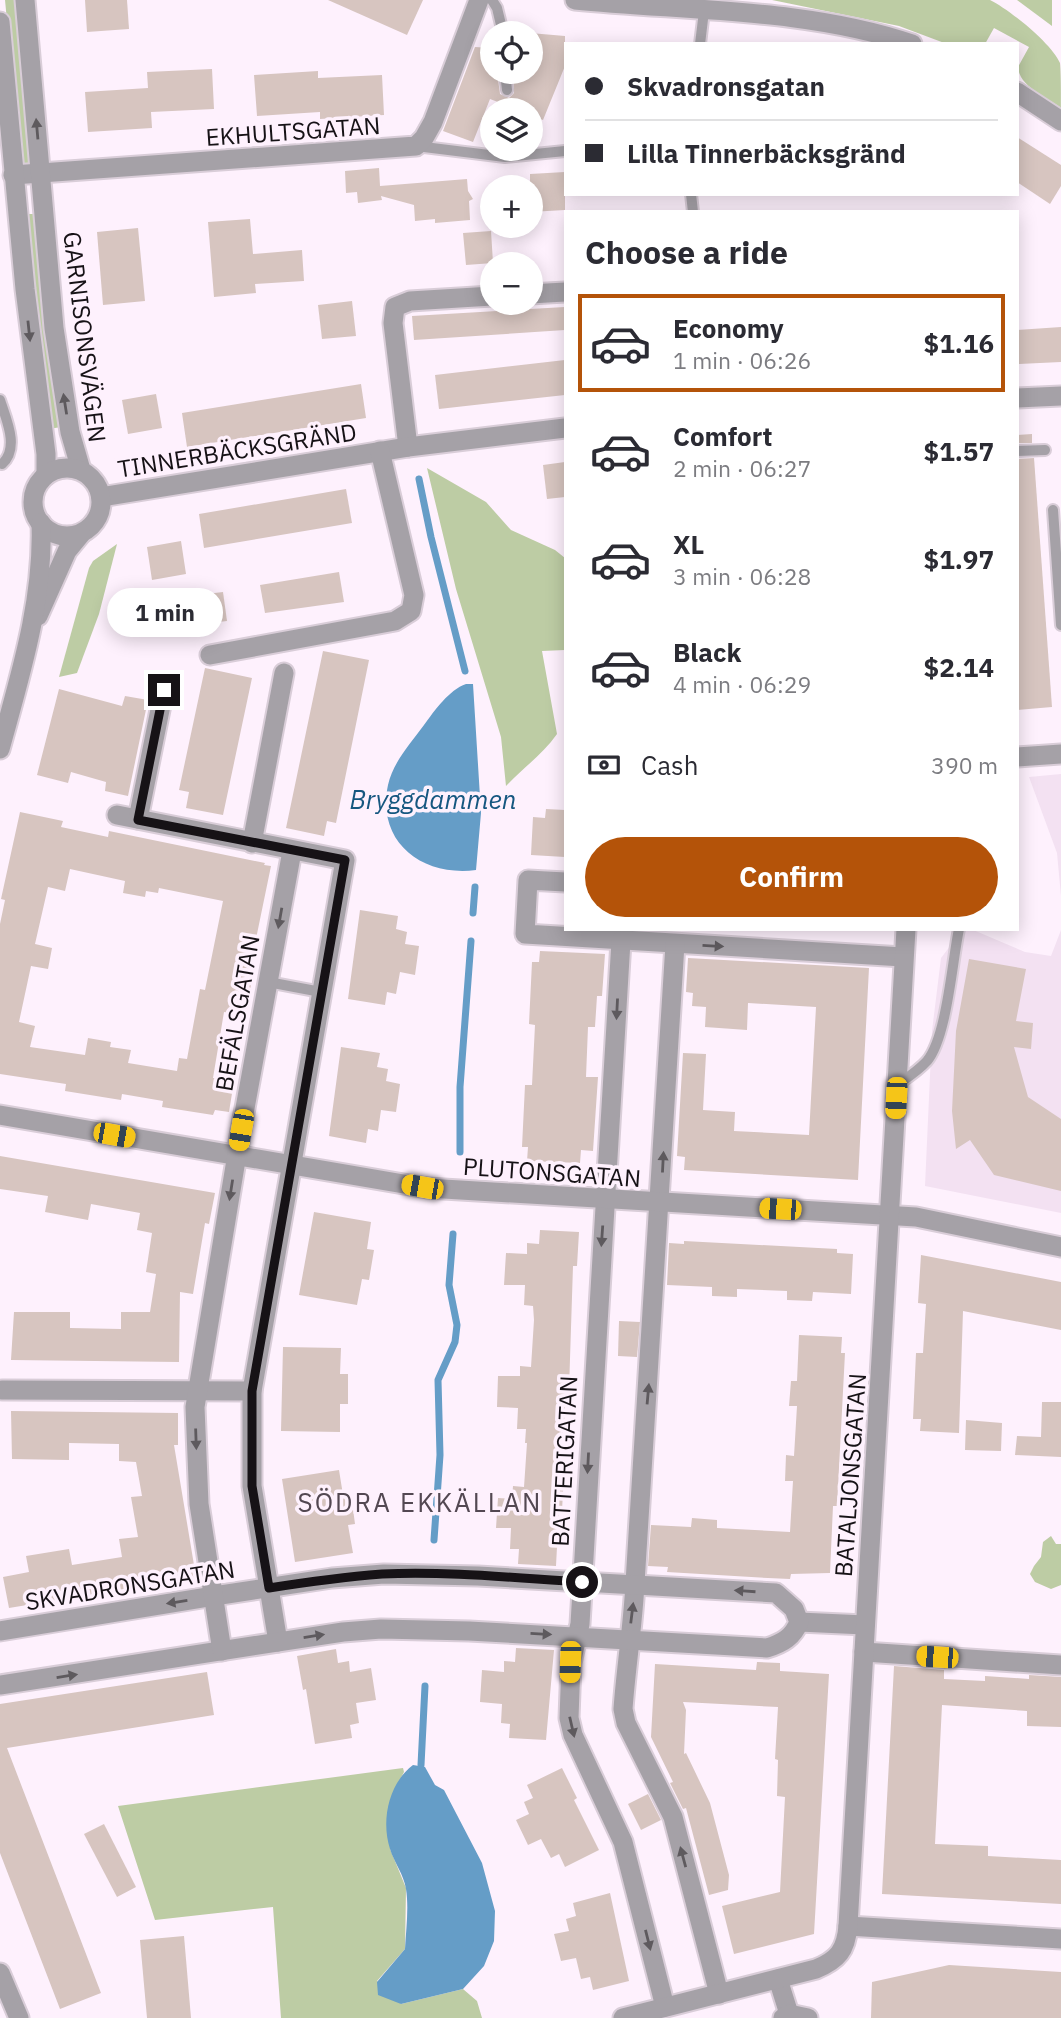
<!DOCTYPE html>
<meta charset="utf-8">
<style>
body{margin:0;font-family:"IBM Plex Sans",sans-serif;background:#f7f7f7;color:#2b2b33;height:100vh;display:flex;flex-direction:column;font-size:26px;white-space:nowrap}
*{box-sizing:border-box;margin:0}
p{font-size:23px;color:#7c7c81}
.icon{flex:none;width:38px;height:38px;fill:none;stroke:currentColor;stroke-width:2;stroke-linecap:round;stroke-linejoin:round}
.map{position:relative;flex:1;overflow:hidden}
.side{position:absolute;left:564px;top:210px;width:455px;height:721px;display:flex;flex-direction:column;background:#fff;border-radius:0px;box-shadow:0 4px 18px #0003}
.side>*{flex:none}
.guide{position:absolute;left:564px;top:42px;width:455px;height:154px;border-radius:0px;box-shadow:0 4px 18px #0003;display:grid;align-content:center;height:154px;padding:0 21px;background:#fff}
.tools{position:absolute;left:480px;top:21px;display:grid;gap:14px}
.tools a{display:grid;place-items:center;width:63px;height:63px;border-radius:50%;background:#fff;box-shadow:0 4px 18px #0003;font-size:35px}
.end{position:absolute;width:32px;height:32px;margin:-16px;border:9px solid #161216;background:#fff;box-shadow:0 0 0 4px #fff}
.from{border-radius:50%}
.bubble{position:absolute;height:49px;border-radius:24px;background:#fff;box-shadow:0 4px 18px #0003;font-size:23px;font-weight:700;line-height:49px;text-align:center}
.car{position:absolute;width:21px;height:42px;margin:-21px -10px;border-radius:9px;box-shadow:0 0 5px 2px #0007;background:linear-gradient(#f5c518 24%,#345 0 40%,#f5c518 0 76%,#345 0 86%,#f5c518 0)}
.guide b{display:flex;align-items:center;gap:24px;height:66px;font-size:26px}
.guide b+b{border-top:2px solid #e1e1e2}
.guide i{width:18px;height:18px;background:#2b2b33}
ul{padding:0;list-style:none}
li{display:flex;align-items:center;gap:21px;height:98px;margin:0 14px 10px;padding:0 7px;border:4px solid transparent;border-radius:0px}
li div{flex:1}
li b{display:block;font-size:26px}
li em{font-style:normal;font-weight:700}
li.selected{border-color:#b45309}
li>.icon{width:63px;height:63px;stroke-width:1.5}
h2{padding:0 21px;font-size:32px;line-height:84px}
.pay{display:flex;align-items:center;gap:18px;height:77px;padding:0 21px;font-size:26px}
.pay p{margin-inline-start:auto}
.cta{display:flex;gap:14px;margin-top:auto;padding:14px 21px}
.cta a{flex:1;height:80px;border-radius:42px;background:#b45309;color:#fff;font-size:28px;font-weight:700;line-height:80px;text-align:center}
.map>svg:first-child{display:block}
.built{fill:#f3e1f2}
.green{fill:#bdcca4}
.water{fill:#659dc7}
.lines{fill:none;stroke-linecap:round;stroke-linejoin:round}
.stream{stroke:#659dc7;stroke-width:7}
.building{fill:#d7c5c0;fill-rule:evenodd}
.service-casing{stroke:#d9cdd8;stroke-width:14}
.minor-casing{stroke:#d9cdd8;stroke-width:23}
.tertiary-casing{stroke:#d9cdd8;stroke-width:23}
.service{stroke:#a5a1a7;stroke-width:10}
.minor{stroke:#a5a1a7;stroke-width:19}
.tertiary{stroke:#a5a1a7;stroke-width:19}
.oneway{fill:#5e5a5e}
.route{stroke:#161216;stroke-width:9}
.labels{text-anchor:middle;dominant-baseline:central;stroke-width:7;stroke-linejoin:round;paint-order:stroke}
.street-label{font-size:24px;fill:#161216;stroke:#fef1fd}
.water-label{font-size:26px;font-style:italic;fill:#165780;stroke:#fef1fd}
.neighbourhood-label{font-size:26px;letter-spacing:2px;fill:#534852;stroke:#fef1fd}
</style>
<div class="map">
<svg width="1061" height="2018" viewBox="0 0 1061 2018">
<rect width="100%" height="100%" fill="#fef1fd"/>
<!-- built -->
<g class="built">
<polygon points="1061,774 1061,896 1057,853 1029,777"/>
<polygon points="963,929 971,929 1025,952 1051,956 1061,930 1061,1213 925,1186 932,1031 941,958"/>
</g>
<!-- green -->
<g class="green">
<polygon points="5,0 16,0 31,163 23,164 20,159"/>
<path d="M 772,0 L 990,0 C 1010,10 1051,43 1060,63 C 1061,72 1061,97 1061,108 C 1046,97 1019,86 1018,67 L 1029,47 L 994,28 L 985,44 L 947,44 L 899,26 Z"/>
<polygon points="1017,0 1052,0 1052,26"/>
<polygon points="23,214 35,214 61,427 49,429"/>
<path d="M 427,468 L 486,502 L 511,530 L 555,550 L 565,558 L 565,650 L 542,651 L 557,734 C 543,754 523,768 506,786 L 501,737 L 456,589 Z"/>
<polygon points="117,544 99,614 77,673 59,677 89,568 93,561"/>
<polygon points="1051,1536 1056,1544 1061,1544 1061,1585 1051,1589 1035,1582 1030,1574 1034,1566 1041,1557 1043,1542"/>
<polygon points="403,1768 404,1772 393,1793 390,1849 406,1888 405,1949 377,1981 401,2004 463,1989 477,2001 482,2018 281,2018 273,1907 155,1920 118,1806"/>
</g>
<!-- water -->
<g class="water">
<path d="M 466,684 L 473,684 L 481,813 L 476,870 C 422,877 376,842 388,785 C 393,762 411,743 424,725 C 435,710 449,690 466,684 Z"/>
<path d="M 413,1765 L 425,1767 L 435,1785 L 444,1790 L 482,1863 L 495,1911 L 494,1941 L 484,1966 L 463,1989 L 401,2004 L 378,1995 L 377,1982 L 405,1949 C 406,1930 409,1908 406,1889 C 404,1875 394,1862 390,1849 C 381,1821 388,1784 413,1765 Z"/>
</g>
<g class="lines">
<!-- stream -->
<g class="stream">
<polyline points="419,479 431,537 465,671"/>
<polyline points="473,913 475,887"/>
<polyline points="460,1152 460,1087 471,941"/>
<polyline points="434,1540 440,1455 438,1380 455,1342 457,1325 449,1285 453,1234"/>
<polyline points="421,1765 425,1686"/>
</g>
</g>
<!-- building -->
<g class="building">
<polygon points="85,0 127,0 129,29 87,32"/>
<polygon points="328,0 423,0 407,35"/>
<polygon points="530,33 565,36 565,66 543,120 530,115 530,110 519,110 490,99 473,142 443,131 475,47 492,48 492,72 497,72 500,94 509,98 514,93 513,72 530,72"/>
<polygon points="212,69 214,109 151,112 152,128 88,132 85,92 148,88 147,72"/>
<polygon points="318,71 318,78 382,75 384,115 320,119 320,112 257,116 254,75"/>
<polygon points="1017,137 1061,165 1061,186 1050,204 1017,182"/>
<polygon points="379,168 380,186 467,179 468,191 473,199 469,201 470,220 435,223 435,219 415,221 414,205 381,196 382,200 358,203 357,192 346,193 345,171"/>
<polygon points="565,172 565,210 530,212 530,174"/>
<polygon points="250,219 253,254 302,250 304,281 255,284 256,293 214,297 208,222"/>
<polygon points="138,228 145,301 103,305 97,232"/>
<polygon points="491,231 493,263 466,265 463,233"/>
<polygon points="352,301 356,336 322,339 318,305"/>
<polygon points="565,307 565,330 414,340 412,316"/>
<polygon points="1061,327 1061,362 1019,364 1017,330"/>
<polygon points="565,360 565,395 439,409 435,375"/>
<polygon points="361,384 366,418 187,447 182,413"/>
<polygon points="156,394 162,428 128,434 122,400"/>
<polygon points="1032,434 1032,443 1017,443 1017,435"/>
<polygon points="1034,458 1052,707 1017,710 1017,459"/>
<polygon points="565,462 565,497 547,499 543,465"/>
<polygon points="346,489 352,523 204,548 199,514"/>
<polygon points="181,541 186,574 152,580 147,547"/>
<polygon points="339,572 344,602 265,613 260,585"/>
<polygon points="223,592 227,621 194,625 190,596"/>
<polygon points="323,651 369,660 336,823 327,821 324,836 286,828"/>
<polygon points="205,668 252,678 223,815 186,808 189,792 179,790"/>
<polygon points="59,689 122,706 125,696 148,700 128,796 105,791 106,782 71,772 68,783 37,775"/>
<polygon points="546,809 565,810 565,857 531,855 533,817 545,818"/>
<path d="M 20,812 L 63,821 L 61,827 L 108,837 L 109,831 L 265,863 L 264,865 L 271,866 L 251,963 L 255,964 L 245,1016 L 224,1012 L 213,1078 L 234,1081 L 229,1112 L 215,1110 L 213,1115 L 162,1107 L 163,1101 L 122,1094 L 121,1100 L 65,1091 L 66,1084 L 0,1074 L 0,924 L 5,900 L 1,899 ZM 70,869 L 125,881 L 123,893 L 145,897 L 146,891 L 158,893 L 159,888 L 223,901 L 205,990 L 200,989 L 187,1059 L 179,1058 L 177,1071 L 128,1063 L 131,1050 L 110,1047 L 111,1042 L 88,1038 L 85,1055 L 30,1047 L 35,1026 L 19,1022 L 31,966 L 48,969 L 52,948 L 35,944 L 48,887 L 65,891 Z"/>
<polygon points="360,910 398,916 396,929 407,932 405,944 419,946 415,975 400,972 396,994 387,992 385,1005 348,999"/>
<polygon points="540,951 605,954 602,996 597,996 595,1027 588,1027 586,1077 598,1077 593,1151 581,1150 580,1163 527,1161 528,1147 522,1147 525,1085 532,1085 535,1025 529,1024 532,962 539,962"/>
<polygon points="688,958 869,968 858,1180 684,1170 685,1157 677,1156 683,1053 706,1054 703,1110 735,1112 734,1131 809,1135 816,1007 748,1003 747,1030 705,1027 706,1007 692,1006 693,993 686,992"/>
<polygon points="969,959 1026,969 1016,1021 1033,1023 1031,1049 1014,1047 1028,1097 1061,1119 1061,1191 994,1175 970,1140 956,1149 952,1111 956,1031"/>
<polygon points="341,1047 380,1053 377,1067 388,1069 386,1081 400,1084 396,1112 381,1110 378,1131 368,1129 366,1143 329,1136"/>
<polygon points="0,1156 215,1193 209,1224 205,1223 193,1294 180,1292 179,1362 11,1360 14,1312 70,1312 70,1328 121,1329 121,1312 150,1312 156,1274 146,1272 152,1233 137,1230 140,1213 91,1204 88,1220 45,1212 48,1196 0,1189"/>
<polygon points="314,1212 371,1222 367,1249 374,1250 369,1280 362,1279 357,1305 299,1295"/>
<polygon points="540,1230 579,1232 577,1266 573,1266 569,1390 566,1389 561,1475 564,1475 562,1510 559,1509 556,1566 518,1564 519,1549 510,1549 511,1528 496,1528 498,1498 512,1499 513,1486 524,1487 527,1443 525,1443 526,1429 517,1429 518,1408 497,1407 498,1376 520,1376 520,1366 531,1367 534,1320 533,1306 524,1305 525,1285 504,1285 506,1253 527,1254 527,1243 539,1244"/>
<polygon points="684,1241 837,1249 837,1253 853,1254 851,1294 813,1292 812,1301 787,1300 787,1291 737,1289 737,1297 712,1296 712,1287 667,1285 669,1243 684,1244"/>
<polygon points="921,1255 1061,1282 1061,1330 963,1311 959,1433 920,1431 921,1419 913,1419 916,1353 923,1353 926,1304 918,1303"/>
<polygon points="619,1321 640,1322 637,1357 618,1356"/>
<polygon points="799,1335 842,1337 841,1353 845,1353 837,1506 833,1506 830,1573 791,1574 790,1579 768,1578 667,1572 668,1567 648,1566 651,1525 691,1527 692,1518 717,1520 717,1528 790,1532 793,1481 785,1481 786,1455 794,1456 797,1406 789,1406 791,1381 797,1381"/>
<polygon points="283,1347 341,1348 340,1374 348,1374 348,1404 340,1404 340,1432 281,1431"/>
<polygon points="1042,1402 1061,1402 1061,1457 1015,1455 1017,1436 1041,1437"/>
<polygon points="11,1411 178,1413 178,1445 174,1445 196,1577 9,1608 3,1577 29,1572 26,1556 69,1549 72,1565 122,1557 119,1539 138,1537 131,1497 142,1496 136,1462 119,1461 119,1444 69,1443 69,1460 12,1459"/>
<polygon points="966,1420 1002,1423 1001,1451 965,1450"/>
<polygon points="339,1470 343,1495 351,1494 355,1524 348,1525 353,1553 295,1562 282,1479"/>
<polygon points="516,1648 554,1650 546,1740 509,1738 510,1724 501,1723 502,1704 480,1702 482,1670 504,1672 504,1661 515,1662"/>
<polygon points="336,1649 338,1663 349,1661 350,1672 371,1668 376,1700 356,1703 359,1723 350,1725 352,1738 315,1744 306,1689 303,1690 297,1656"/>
<polygon points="757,1662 780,1663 780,1671 829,1674 814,1934 734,1954 722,1906 780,1892 785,1797 777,1796 778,1760 775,1759 778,1707 683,1702 686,1710 684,1754 686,1753 710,1803 729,1875 728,1890 709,1895 686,1808 683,1809 670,1783 673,1782 651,1737 655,1664 756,1670"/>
<polygon points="894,1666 944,1670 944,1679 985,1681 985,1676 1029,1679 1029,1675 1061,1677 1061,1727 1027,1726 1027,1711 942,1705 935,1844 988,1846 988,1856 1061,1860 1061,1904 882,1894"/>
<polygon points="207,1672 214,1715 7,1748 101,1993 60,2009 0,1853 0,1704"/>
<polygon points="562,1768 577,1798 574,1800 599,1850 565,1867 559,1854 551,1858 541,1839 528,1845 516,1820 529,1814 524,1802 533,1798 527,1785"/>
<polygon points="648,1794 661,1820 641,1830 628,1804"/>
<polygon points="104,1824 136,1887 117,1897 84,1834"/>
<polygon points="610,1893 629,1981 593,1990 590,1977 581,1979 576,1958 561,1961 554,1934 569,1931 566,1919 576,1916 573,1903"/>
<polygon points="184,1936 191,2018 147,2018 140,1940"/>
<polygon points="949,1965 1061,1972 1061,2018 871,2018 872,1982"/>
</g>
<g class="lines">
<!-- service casing -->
<g class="service-casing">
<g id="service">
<polyline points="492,0 497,8 503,33"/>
<polyline points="700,44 704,11"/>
<polyline points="505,72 507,90"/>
<polyline points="416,146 505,157 565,151"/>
<polyline points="691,194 693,212"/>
<path d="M 0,400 C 6,419 20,448 2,464"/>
<polyline points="1017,451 1045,450"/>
<polyline points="1053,510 1061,625"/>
<polyline points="268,982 321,992"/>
<path d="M 897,1085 C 907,1078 919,1070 927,1061 C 947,1037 952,962 959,929"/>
</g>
</g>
<!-- minor casing -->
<g class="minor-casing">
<g id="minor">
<path d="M 575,0 C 685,11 807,8 912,44"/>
<polyline points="1017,92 1061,121"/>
<polyline points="13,175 416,146 424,138 433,122 479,0"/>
<polyline points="530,294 565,292"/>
<polyline points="1017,398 1061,396"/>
<polyline points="408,447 393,323 395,307 410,301 492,296"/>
<polyline points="101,497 408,447 565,428"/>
<polyline points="210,655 395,621 411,611 414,595 380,451"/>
<polyline points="1017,757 1061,754"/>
<polyline points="117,815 345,860 252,1391 252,1486 278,1642"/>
<polyline points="138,819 164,690"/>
<polyline points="252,843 284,673"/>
<polyline points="565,882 528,880 525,934 903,957"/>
<polyline points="621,941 580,1624 571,1663 569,1718 573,1735 623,1842 665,2007"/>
<path d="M 675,944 C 663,1157 649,1370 635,1583 C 633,1625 626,1667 623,1709 L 626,1723 L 673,1817 L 719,1994"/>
<polyline points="0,1115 427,1188 916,1217 1061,1247"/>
<polyline points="2,1390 252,1391"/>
<polyline points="799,1622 865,1625"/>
<path d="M 0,1631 L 214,1596 L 332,1578 L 384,1574 L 478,1576 L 776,1593 L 794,1609 L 799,1622 C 793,1637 783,1643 767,1648 L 469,1631 L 381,1629 L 343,1632 L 0,1685"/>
<polyline points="222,1651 199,1504 195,1407 241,1130 292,851"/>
<polyline points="864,1652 1061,1665"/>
<polyline points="848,1926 1061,1939"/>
<polyline points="778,1979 789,2014"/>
<path d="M 623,2018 L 816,1969 C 838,1960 846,1950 848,1926 L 906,929"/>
<polyline points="783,2018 789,2014 808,2018"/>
</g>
</g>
<!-- tertiary casing -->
<g class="tertiary-casing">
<g id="tertiary">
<polyline points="25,0 54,328 70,432 81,470"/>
<polyline points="0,22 25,289 46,454 46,475"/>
<circle cx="67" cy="502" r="34"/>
<polyline points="38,616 67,551 81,534"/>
<path d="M 0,749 C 20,676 44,600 41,523"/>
<polyline points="0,1973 19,2018"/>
</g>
</g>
<!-- service -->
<use href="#service" class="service"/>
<!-- minor -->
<use href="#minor" class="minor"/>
<!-- tertiary -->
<use href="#tertiary" class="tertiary"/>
</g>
<!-- one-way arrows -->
<defs><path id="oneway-solid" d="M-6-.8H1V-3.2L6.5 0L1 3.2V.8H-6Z" transform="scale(1.75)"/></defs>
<g class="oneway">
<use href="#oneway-solid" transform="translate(37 129) rotate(-95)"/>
<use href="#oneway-solid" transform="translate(29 331) rotate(84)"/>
<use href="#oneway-solid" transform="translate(65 404) rotate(-99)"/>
<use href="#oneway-solid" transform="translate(280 918) rotate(100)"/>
<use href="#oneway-solid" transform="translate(713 946) rotate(3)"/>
<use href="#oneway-solid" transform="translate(617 1009) rotate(93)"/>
<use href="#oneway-solid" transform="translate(663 1162) rotate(-87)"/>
<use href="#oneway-solid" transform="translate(231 1190) rotate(99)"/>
<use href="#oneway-solid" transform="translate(602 1236) rotate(94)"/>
<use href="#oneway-solid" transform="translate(648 1394) rotate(-85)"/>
<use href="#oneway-solid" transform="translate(196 1439) rotate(88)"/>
<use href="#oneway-solid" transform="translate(588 1463) rotate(93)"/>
<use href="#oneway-solid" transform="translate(745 1591) rotate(-176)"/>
<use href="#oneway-solid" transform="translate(177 1602) rotate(171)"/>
<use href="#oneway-solid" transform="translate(632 1613) rotate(-83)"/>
<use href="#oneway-solid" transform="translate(541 1634) rotate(3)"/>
<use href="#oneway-solid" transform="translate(314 1636) rotate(-9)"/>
<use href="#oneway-solid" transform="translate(67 1676) rotate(-9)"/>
<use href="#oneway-solid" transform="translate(572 1727) rotate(77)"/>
<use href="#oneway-solid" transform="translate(683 1857) rotate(-105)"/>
<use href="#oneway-solid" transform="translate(648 1940) rotate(76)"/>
</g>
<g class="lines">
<!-- route -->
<path class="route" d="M 164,690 L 138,820 L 345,860 L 252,1391 L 252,1486 L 269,1588 C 307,1582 344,1577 382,1574 C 448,1571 516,1578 582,1582"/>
</g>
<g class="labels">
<!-- street labels -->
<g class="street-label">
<text transform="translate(293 131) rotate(-4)">EKHULTSGATAN</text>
<text transform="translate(85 337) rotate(83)">GARNISONSVÄGEN</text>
<text transform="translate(237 450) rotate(-9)">TINNERBÄCKSGRÄND</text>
<text transform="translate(237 1013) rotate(-80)">BEFÄLSGATAN</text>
<text transform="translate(552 1172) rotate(4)">PLUTONSGATAN</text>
<text transform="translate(564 1461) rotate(-87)">BATTERIGATAN</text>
<text transform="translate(850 1475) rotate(-86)">BATALJONSGATAN</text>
<text transform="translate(130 1585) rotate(-9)">SKVADRONSGATAN</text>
</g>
<!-- water labels -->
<g class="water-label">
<text x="433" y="799">Bryggdammen</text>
</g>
<!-- neighbourhood labels -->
<g class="neighbourhood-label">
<text x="420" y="1502">SÖDRA EKKÄLLAN</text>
</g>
</g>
</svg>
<div class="tools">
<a><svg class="icon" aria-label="locate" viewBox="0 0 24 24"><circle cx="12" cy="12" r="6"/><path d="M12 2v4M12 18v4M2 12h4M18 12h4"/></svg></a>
<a><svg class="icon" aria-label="layers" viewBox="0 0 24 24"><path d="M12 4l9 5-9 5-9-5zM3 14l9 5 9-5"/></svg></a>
<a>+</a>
<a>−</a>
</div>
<i class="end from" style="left:582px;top:1582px"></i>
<i class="end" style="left:164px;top:690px"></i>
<div class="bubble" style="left:107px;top:588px;width:116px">1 min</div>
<i class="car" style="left:896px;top:1098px;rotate:183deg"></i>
<i class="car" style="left:241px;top:1130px;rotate:190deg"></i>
<i class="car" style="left:114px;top:1135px;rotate:100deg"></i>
<i class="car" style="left:422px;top:1187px;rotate:280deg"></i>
<i class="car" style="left:780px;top:1209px;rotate:273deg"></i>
<i class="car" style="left:937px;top:1657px;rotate:274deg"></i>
<i class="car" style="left:570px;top:1662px;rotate:182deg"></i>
<div class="guide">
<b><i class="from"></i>Skvadronsgatan</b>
<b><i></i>Lilla Tinnerbäcksgränd</b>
</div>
<section class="side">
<h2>Choose a ride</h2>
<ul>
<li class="selected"><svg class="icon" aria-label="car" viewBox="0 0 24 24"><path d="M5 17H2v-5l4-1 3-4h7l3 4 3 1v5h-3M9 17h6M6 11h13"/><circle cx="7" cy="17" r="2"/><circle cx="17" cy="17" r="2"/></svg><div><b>Economy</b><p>1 min · 06:26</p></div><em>$1.16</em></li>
<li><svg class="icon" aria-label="car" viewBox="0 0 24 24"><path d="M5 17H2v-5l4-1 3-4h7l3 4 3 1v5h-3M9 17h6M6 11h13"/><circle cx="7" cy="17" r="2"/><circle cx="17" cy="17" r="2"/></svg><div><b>Comfort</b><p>2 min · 06:27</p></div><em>$1.57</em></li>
<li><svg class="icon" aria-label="car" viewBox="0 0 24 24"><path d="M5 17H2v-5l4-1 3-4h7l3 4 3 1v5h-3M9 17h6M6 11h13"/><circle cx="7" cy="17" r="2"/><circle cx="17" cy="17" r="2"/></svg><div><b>XL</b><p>3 min · 06:28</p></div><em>$1.97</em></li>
<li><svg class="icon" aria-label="car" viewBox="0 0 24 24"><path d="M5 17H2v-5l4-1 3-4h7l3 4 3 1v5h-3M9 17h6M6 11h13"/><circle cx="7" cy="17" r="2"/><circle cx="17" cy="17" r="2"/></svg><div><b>Black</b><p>4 min · 06:29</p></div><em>$2.14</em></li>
</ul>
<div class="pay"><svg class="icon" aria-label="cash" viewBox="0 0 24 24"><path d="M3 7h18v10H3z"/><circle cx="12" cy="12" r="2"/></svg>Cash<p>390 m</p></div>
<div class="cta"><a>Confirm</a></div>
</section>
</div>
